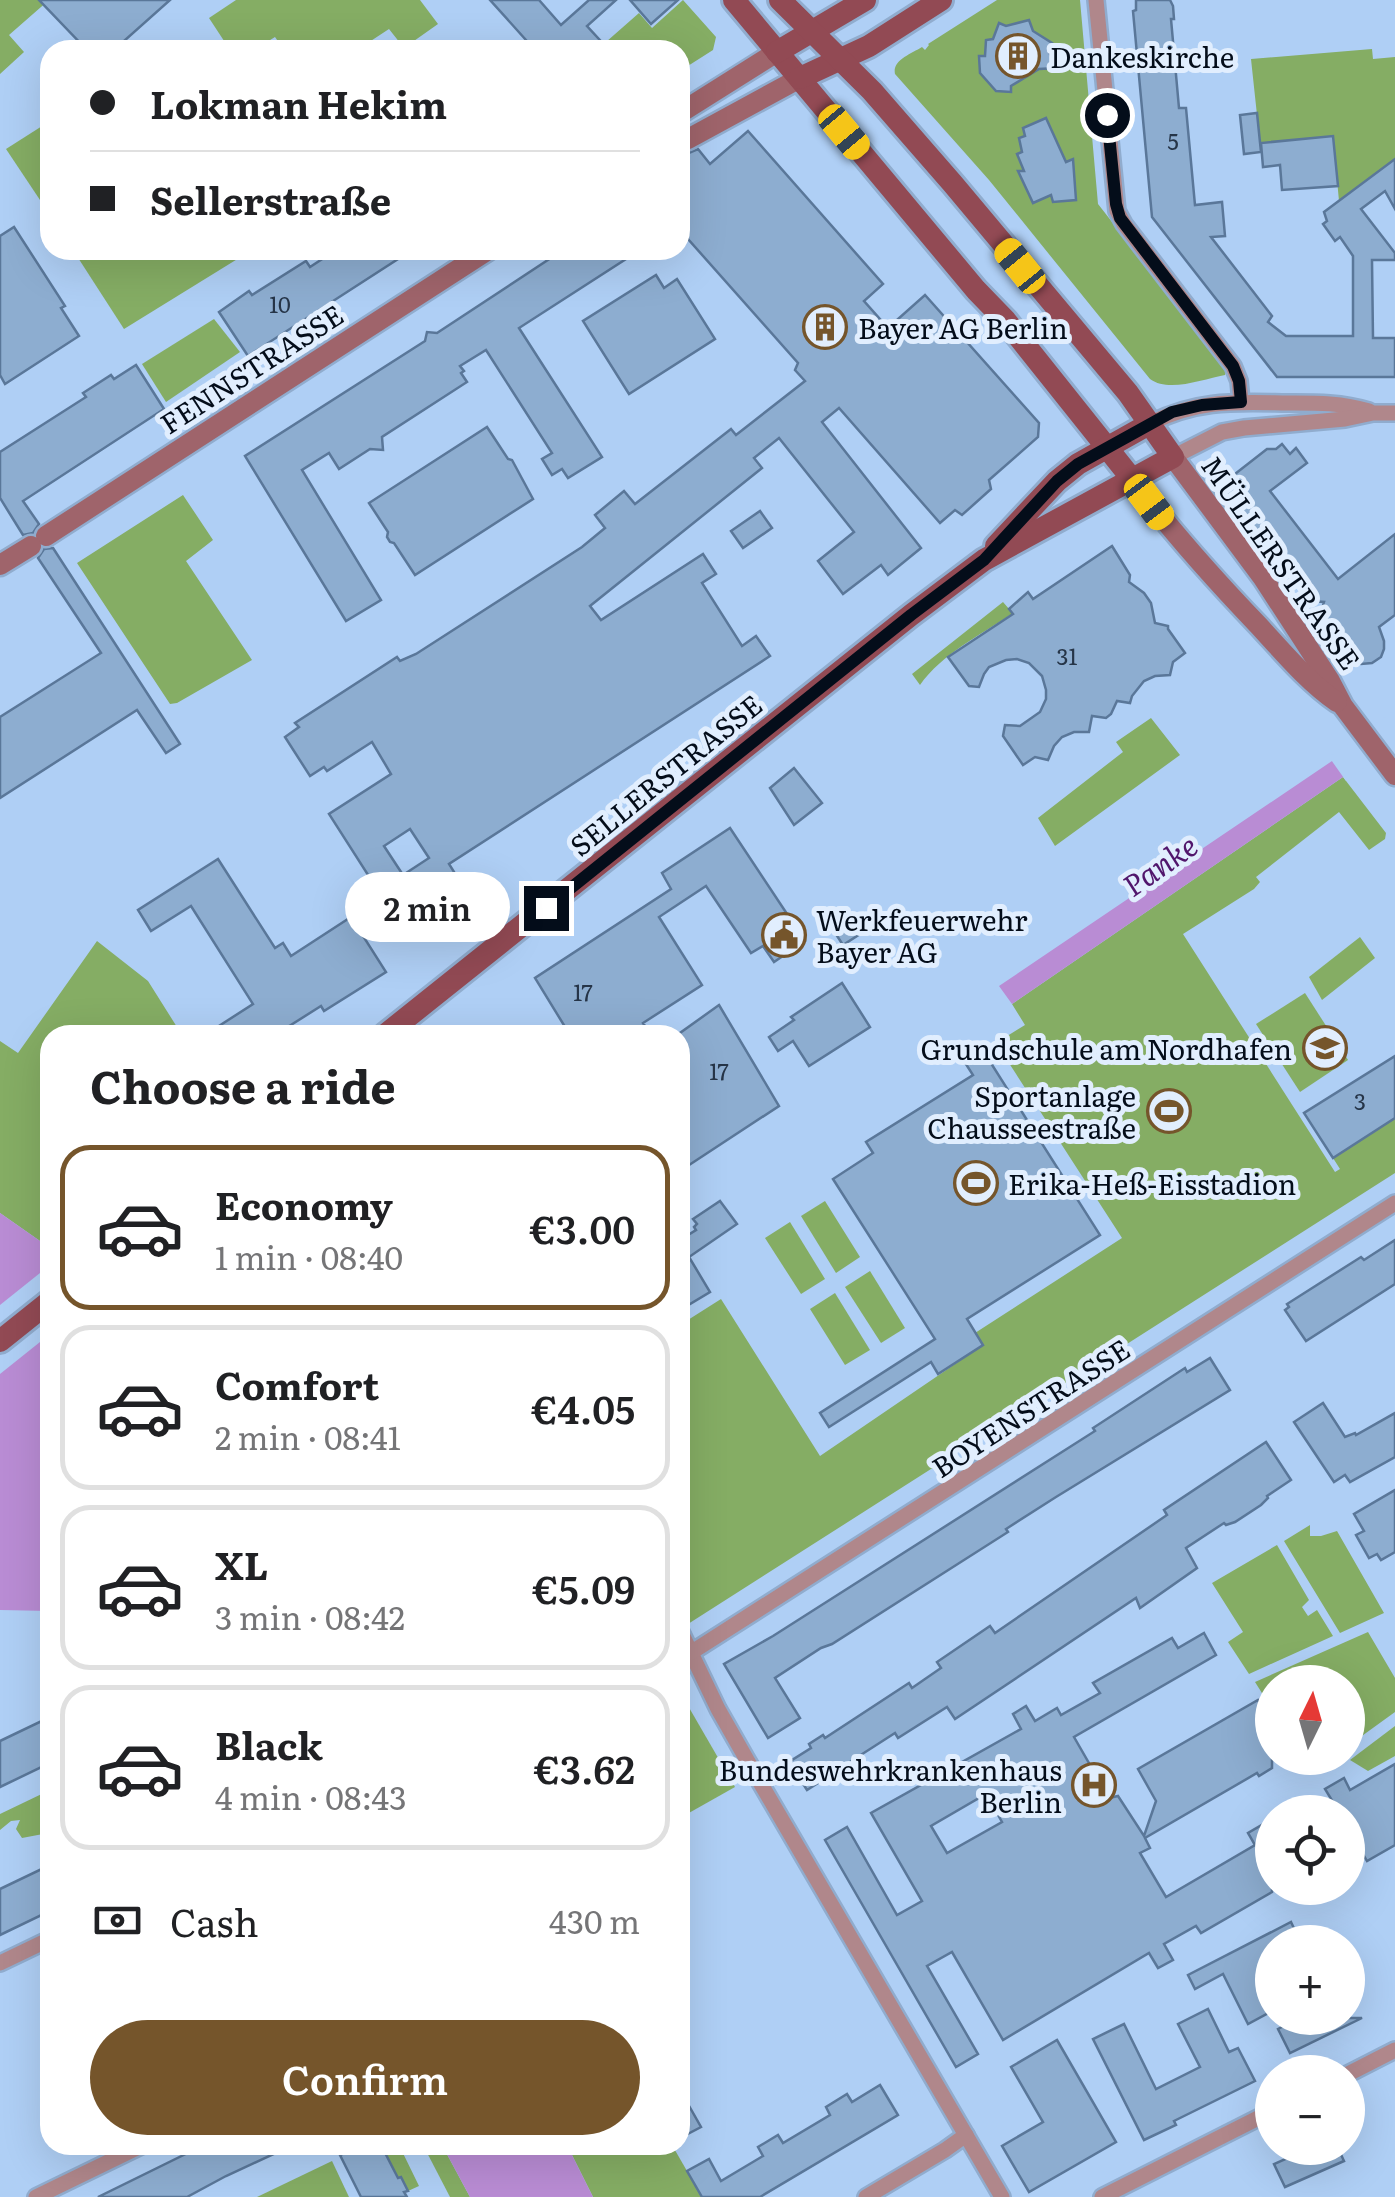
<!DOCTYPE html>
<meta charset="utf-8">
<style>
body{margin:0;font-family:Literata,serif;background:#f2f2f2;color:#202124;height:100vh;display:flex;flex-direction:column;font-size:38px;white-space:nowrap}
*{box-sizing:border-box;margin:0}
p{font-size:32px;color:#757577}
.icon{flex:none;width:55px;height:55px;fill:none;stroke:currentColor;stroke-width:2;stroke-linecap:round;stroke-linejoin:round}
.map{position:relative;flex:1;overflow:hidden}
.side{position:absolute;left:40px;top:1025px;width:650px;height:1130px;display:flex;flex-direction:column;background:#fff;border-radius:30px;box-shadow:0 10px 40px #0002}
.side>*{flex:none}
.top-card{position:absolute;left:40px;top:40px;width:650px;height:220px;border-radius:30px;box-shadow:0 10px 40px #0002;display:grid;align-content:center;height:220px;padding:0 50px;background:#fff}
.needle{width:65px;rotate:5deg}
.controls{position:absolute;left:1255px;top:1665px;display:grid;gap:20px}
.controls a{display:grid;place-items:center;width:110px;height:110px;border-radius:50%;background:#fff;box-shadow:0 10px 40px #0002;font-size:50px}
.end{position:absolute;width:45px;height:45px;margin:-22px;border:12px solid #040d1a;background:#fff;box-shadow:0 0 0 5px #fff}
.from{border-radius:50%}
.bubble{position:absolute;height:70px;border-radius:35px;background:#fff;box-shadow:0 10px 40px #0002;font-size:32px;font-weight:600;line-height:70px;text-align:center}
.car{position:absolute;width:30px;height:60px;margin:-30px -15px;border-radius:12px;box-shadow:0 0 8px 2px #0007;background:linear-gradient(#f5c518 24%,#345 0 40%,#f5c518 0 76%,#345 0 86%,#f5c518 0)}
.top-card b{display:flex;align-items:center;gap:35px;height:95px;font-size:38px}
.top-card b+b{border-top:2px solid #e0e0e0}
.top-card i{width:25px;height:25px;background:#202124}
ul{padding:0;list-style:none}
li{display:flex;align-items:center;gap:30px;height:165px;margin:0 20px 15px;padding:0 30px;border:5px solid #e0e0e0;border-radius:30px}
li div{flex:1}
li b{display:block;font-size:38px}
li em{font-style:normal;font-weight:600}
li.current{border-color:#75552b}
li>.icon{width:90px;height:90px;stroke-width:1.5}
h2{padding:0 50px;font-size:45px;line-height:120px}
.pay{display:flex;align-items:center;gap:25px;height:110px;padding:0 50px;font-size:38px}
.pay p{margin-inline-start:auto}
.action{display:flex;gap:20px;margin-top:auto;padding:20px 50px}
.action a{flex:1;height:115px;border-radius:60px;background:#75552b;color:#fff;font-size:40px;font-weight:600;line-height:115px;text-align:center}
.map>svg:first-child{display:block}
.green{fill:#85ad64}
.water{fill:#b98cd4}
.pier{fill:#afcff5}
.building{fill:#8dadd0;stroke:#5a7799;stroke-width:2.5;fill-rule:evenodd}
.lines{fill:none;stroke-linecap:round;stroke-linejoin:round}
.minor-casing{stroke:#90acce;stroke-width:20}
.secondary-casing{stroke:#90acce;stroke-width:25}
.primary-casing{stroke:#90acce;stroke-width:28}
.minor{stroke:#b0878b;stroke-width:15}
.secondary{stroke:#9f646b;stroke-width:20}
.primary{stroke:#924a54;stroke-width:22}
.route{stroke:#040d1a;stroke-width:12}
.labels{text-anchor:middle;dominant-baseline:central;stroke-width:10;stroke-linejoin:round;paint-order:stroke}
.number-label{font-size:22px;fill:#263548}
.poi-label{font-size:28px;fill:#040d1a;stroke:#e1eefe;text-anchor:start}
.street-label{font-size:28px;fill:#040d1a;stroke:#e1eefe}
.water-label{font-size:30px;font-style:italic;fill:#51166c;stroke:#e1eefe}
</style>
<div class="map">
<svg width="1395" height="2197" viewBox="0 0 1395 2197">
<rect width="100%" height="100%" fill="#afcff5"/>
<!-- green -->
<g class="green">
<polygon points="0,0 49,0 9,35 24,52 0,74"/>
<polygon points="236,0 420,0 438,24 404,48 389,29 357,50 284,50 275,37 254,50 230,50 209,18"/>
<polygon points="683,0 716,37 713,50 680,71 680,50 613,50 606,42 639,13 652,28"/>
<path d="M 997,0 L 1080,0 L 1098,204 L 1227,369 L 1225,375 C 1203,379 1169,393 1150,379 L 989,180 L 895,74 C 892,60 911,54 922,47 L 925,50 L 929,45 L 928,44 Z"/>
<polygon points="1372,49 1373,59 1395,57 1395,159 1339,201 1333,137 1260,143 1251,59"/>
<polygon points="50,121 50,215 6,149"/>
<polygon points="73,250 252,250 124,329"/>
<polygon points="214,319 240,352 166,402 142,364"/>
<polygon points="183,495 213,540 186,561 252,660 177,703 170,704 77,563"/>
<path d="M 1003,602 L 1016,617 L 1014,618 L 1010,615 C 979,636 942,654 920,685 L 912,674 Z"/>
<polygon points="1151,718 1180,755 1055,846 1038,818 1123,752 1116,742"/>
<polygon points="1343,777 1386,833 1385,839 1369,850 1339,812 1256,877 1260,882 1254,889 1183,934 1335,1172 1340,1169 1333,1158 1395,1118 1395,1173 688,1624 680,1609 680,1325 721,1299 820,1456 983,1345 975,1333 1122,1238 996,1043 1025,1025 1012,1004"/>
<polygon points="1360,937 1375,958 1322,1000 1309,977"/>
<polygon points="97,941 148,981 182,1035 50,1035 50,1248 0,1213 0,1041 18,1053"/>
<polygon points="1305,993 1348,1060 1300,1092 1256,1024"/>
<polygon points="825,1201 860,1257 836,1273 801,1216"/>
<polygon points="790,1222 825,1279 801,1294 765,1238"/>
<polygon points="870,1271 905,1328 881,1343 845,1287"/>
<polygon points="835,1293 870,1350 845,1365 810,1309"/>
<polygon points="1310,1525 1310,1536 1321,1536 1337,1531 1384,1613 1340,1633 1284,1541"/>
<polygon points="1277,1545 1309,1600 1302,1607 1308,1616 1317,1610 1333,1636 1249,1674 1228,1642 1243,1632 1212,1583"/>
<polygon points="1368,1632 1395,1678 1395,1712 1348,1746 1348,1682 1272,1682 1272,1709 1255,1682"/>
<polygon points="680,1692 735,1787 680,1818"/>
<polygon points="1395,1726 1395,1756 1368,1771 1350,1760"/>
<polygon points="50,1790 50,1837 43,1834 22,1838 16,1829 20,1820 11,1821 0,1830 0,1814"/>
<polygon points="386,2145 399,2145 419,2186 408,2191 401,2177 398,2178 385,2153 388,2151"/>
<polygon points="423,2145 442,2145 470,2197 450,2197"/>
<polygon points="567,2145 672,2145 702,2197 593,2197"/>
<polygon points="332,2161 349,2197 257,2197"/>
</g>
<!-- water -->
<g class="water">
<polygon points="1395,715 1395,738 1343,777 1012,1004 999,986 1332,761"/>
<polygon points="0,1213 50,1248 50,1611 0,1610"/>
<polygon points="442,2145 567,2145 593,2197 470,2197"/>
</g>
<!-- pier -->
<g class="pier">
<polygon points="1395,710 1395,744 1346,781 1329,757"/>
<polygon points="50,1265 50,1334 0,1374 0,1305"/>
</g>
<!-- building -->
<g class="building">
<polygon points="39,0 170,0 114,50 102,42 93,50 87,50"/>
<polygon points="490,0 539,0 561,25 589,0 616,0 587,26 609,50 535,50"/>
<polygon points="630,0 678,0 651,24"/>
<polygon points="1136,0 1170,0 1173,6 1174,19 1171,19 1179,108 1186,108 1195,205 1222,202 1225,236 1211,237 1272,316 1268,322 1286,336 1353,336 1353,256 1340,237 1335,241 1323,224 1327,221 1324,212 1395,159 1395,209 1385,191 1361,209 1395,253 1395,260 1372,260 1373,338 1395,338 1395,377 1277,377 1152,217 1133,11 1136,10"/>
<polygon points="1029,20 1033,31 1052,43 1048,50 1057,68 1039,69 1011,86 1011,92 996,91 980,73 979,56 985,56 986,40 993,39 999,23 1006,26"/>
<polygon points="1257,113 1261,152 1244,154 1240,115"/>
<polygon points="1046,118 1066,162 1073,159 1076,200 1053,202 1051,195 1033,203 1018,171 1024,171 1017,154 1022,152 1019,138 1025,136 1023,128"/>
<path d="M 748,131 L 883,284 L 864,301 L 888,328 L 925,295 L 1039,423 L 1038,437 L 989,480 L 991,489 L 962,515 L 955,510 L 940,523 L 839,408 L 822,422 L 921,548 L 888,575 L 881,565 L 843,594 L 818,561 L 854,532 L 779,438 L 754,458 L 762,468 L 590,606 L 601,620 L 703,554 L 716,574 L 702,583 L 742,646 L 756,636 L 770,656 L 449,864 L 471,899 L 409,939 L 329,814 L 391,774 L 372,742 L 327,771 L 324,767 L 310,776 L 285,737 L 299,727 L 295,723 L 397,657 L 400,661 L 416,654 L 582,547 L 605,528 L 595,515 L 624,491 L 635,504 L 731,429 L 736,435 L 805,381 L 795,370 L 798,363 L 680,230 L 680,150 L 689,153 L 698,149 L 710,164 ZM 410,829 L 429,858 L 403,875 L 384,846 Z"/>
<polygon points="1333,136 1338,186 1282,190 1280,165 1263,167 1261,143"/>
<polygon points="14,227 65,306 61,308 79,336 5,384 0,375 0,236"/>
<polygon points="336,250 412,250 248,356 219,312 249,291 252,295 306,261 310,267"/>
<polygon points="563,250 640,250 519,328 602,457 568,478 562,469 552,475 542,459 552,453 486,350 460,366 464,371 461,373 467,382 382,437 383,450 370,449 339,469 329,453 302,470 381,600 346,621 245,456 425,341 427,332 437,333"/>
<polygon points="656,275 664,288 677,279 715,339 629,394 583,321"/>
<polygon points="136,365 164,409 23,501 39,524 33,533 23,535 0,498 0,452 86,397 83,393 111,375 114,379"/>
<polygon points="487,427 508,459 512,460 533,499 415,575 394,543 390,542 387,537 388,532 369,503"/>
<polygon points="1282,444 1290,454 1296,448 1307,463 1270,491 1338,579 1395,534 1395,615 1379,627 1384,641 1384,649 1381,657 1372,663 1361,664 1351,659 1320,615 1324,602 1310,601 1284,566 1285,554 1273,554 1224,488 1226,481 1267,449 1276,449"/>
<polygon points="760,511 772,528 743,548 731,531"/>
<polygon points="1112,546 1130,575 1129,582 1144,593 1151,603 1155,623 1168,626 1168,629 1185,653 1173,662 1170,675 1155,676 1144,681 1132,696 1130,703 1117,701 1111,714 1106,718 1092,716 1089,732 1074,732 1062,737 1054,746 1048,760 1035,757 1023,765 1003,736 1005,725 1020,726 1040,712 1046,699 1046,690 1042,676 1029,663 1017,659 1006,660 989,667 984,674 979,687 969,686 948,657 1013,614 1009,609 1028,592 1033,599"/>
<polygon points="53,548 180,744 166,753 137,710 0,798 0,717 101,653 38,558 44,549"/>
<polygon points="794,768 822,803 794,825 770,788"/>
<polygon points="730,828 805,941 774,962 763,946 751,953 706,886 659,917 702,985 643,1023 651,1035 570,1035 535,978 671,889 662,873"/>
<polygon points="218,859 275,948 283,943 291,956 351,917 386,972 324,1011 321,1006 275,1035 205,1035 253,1004 191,906 151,931 138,910"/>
<polygon points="844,908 860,934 843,945 826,919"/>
<polygon points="842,983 870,1027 809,1066 793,1041 778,1051 769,1037 794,1020 791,1017"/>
<polygon points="719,1005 779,1106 680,1171 680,1033"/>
<polygon points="982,1049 1100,1235 967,1319 983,1345 938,1374 931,1362 829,1427 820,1413 935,1339 833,1179 873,1153 866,1142 973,1075 964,1061"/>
<polygon points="1395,1056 1395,1118 1333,1158 1304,1113"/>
<polygon points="720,1201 737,1224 689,1257 710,1292 680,1310 680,1240 696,1230 694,1227 697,1224 693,1219"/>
<polygon points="1395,1240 1395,1284 1306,1341 1285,1310 1289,1307 1287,1304 1361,1257 1364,1260"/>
<polygon points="1210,1358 1230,1390 1056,1497 1006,1529 1008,1532 832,1644 821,1648 775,1678 800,1718 768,1738 724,1664 773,1636 1095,1431 1093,1428 1185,1368 1187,1372"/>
<polygon points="1323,1403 1345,1437 1355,1433 1356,1435 1395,1413 1395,1457 1350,1482 1345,1475 1334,1482 1294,1422"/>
<polygon points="1266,1442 1291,1480 1267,1496 1268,1498 1261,1505 1235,1522 1226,1525 1224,1523 1186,1548 1197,1568 1140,1608 1136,1598 955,1719 947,1707 898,1738 895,1733 842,1767 847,1774 833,1783 829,1776 807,1790 789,1762 811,1748 809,1744 823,1735 825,1738 909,1683 912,1688 941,1668 937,1662 990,1626 995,1633 1167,1515 1164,1510"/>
<polygon points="1395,1490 1395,1552 1381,1560 1377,1554 1369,1558 1356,1535 1364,1531 1354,1514"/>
<path d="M 1204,1633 L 1216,1655 L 1074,1737 L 1109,1798 L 1118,1796 L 1144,1836 L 1156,1801 L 1138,1769 L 1258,1700 L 1272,1724 L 1272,1768 L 1259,1776 L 1257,1773 L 1145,1838 L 1150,1848 L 1140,1853 L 1166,1897 L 1255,1845 L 1248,1833 L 1272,1819 L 1272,1892 L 1201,1933 L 1196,1926 L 1164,1944 L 1173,1960 L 1158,1968 L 1149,1953 L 1003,2040 L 952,1952 L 927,1966 L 978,2054 L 956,2067 L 825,1840 L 847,1827 L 897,1915 L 922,1901 L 871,1813 L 1021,1729 L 1013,1714 L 1026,1706 L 1035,1721 L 1057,1708 L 1061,1715 L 1100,1693 L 1093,1683 L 1172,1638 L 1178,1648 ZM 986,1794 L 1002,1822 L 947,1853 L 931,1826 Z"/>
<polygon points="50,1717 50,1763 0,1787 0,1741"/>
<polygon points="1395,1764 1395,1845 1367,1861 1348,1828 1348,1812 1339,1812 1325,1789 1344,1778 1350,1790"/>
<polygon points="50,1865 50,1911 0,1935 0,1889"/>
<polygon points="1291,1922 1298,1937 1287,1942 1272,1942 1272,2011 1248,2024 1223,1974 1195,1989 1188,1975"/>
<polygon points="1208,2009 1229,2052 1238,2048 1255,2081 1174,2121 1176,2125 1144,2140 1093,2039 1124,2024 1156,2089 1200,2067 1178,2024"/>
<polygon points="1299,2018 1362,2018 1290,2053 1278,2029"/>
<polygon points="1057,2040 1116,2142 1029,2192 1002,2146 1043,2122 1011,2067"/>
<polygon points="880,2085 898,2115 760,2197 702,2197 687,2171 709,2159 721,2181 763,2156 758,2147 778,2135 783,2143 830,2115 826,2107 847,2094 852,2102"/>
<polygon points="680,2090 701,2127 680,2138"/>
<polygon points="204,2145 293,2145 226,2176 187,2197 98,2197"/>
<polygon points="361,2145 381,2145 398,2178 401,2177 408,2191 404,2192 407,2197 361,2197 340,2155"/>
<polygon points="1310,2148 1338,2148 1344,2161 1285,2187 1274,2164"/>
</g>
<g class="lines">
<!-- minor casing -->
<g class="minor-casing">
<g id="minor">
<polyline points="1096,0 1117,211 1124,224 1233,366 1239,381 1241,401"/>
<path d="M 1151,423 C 1197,400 1233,402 1282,403 C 1313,403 1339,402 1369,411"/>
<polyline points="1173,457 1222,432 1244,428 1345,419 1373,413 1395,413"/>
<polyline points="680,1630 718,1709 747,1760 1002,2197"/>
<polyline points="692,1652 1395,1203"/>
<polyline points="0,1963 50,1939"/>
<polyline points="1348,2074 1395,2050"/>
<polyline points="36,2197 143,2145"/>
<polyline points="866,2197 945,2150 966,2135"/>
<polyline points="1102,2197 1272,2111"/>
</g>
</g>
<!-- secondary casing -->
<g class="secondary-casing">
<g id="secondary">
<polyline points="680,113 777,52"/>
<polyline points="688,139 800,78"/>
<polyline points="1173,457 1263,578 1330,681 1343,706 1395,775"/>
<path d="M 1132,479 C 1171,531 1214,579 1259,626 C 1283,652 1307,681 1337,702"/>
<polyline points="46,536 488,250"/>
<polyline points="0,565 31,546"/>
</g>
</g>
<!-- primary casing -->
<g class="primary-casing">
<g id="primary">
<polyline points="734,0 976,290 1006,321 1132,479"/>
<polyline points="777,52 865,0"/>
<polyline points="800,78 869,46 941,0"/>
<polyline points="996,546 1057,481 1078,464 1151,423"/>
<polyline points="385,1035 911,615 984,560 1173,457 1128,393 953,184 872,91 780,0"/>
<polyline points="0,1341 50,1301"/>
</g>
</g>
<!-- minor -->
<use href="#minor" class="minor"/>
<!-- secondary -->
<use href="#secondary" class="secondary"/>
<!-- primary -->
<use href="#primary" class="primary"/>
</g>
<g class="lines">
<!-- route -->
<polyline class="route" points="546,908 911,615 984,560 1057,481 1078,464 1172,412 1202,405 1241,402 1239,381 1233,366 1120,218 1116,204 1107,115"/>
</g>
<!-- icons -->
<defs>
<g id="building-ring" transform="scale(2.25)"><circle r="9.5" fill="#e1eefe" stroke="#75552b" stroke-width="1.5"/><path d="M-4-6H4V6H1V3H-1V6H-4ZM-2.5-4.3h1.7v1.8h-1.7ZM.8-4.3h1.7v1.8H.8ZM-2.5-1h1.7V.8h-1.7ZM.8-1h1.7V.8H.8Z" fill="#75552b"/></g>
<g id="civic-ring" transform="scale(2.25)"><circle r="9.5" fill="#e1eefe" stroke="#75552b" stroke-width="1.5"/><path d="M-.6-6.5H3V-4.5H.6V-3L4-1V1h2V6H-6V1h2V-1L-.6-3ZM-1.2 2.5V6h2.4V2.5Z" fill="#75552b"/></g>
<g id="school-ring" transform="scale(2.25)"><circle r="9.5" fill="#e1eefe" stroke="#75552b" stroke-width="1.5"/><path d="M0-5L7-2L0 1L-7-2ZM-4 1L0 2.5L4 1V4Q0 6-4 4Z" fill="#75552b"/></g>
<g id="stadium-ring" transform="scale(2.25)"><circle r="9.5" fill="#e1eefe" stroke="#75552b" stroke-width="1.5"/><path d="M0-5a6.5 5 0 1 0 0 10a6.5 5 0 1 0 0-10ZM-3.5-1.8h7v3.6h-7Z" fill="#75552b"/></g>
<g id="hospital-ring" transform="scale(2.25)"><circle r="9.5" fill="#e1eefe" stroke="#75552b" stroke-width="1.5"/><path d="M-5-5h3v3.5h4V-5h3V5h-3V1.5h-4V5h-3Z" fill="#75552b"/></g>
</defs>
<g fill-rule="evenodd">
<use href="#building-ring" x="1018" y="56"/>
<use href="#building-ring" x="825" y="327"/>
<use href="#civic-ring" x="784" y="935"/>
<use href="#school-ring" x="1325" y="1048"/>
<use href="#stadium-ring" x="1169" y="1111"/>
<use href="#stadium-ring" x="976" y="1183"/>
<use href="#hospital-ring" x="1094" y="1785"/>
</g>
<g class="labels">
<!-- number labels -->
<g class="number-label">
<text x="1173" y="140">5</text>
<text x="280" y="303">10</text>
<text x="1067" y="655">31</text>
<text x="583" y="991">17</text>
<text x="719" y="1070">17</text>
<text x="1360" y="1100">3</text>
</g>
<!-- poi labels -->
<g class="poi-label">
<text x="1050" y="56">Dankeskirche</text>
<text x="858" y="327">Bayer AG Berlin</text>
<text x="816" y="919">Werkfeuerwehr<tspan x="816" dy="32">Bayer AG</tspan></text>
<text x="1292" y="1048" text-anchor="end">Grundschule am Nordhafen</text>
<text x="1136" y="1095" text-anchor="end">Sportanlage<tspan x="1136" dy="32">Chausseestraße</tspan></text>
<text x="1008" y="1183">Erika-Heß-Eisstadion</text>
<text x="1062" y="1769" text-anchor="end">Bundeswehrkrankenhaus<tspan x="1062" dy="32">Berlin</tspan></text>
</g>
<!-- street labels -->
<g class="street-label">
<text transform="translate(251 368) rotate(-33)">FENNSTRASSE</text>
<text transform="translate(1282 562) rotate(55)">MÜLLERSTRASSE</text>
<text transform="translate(665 774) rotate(-39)">SELLERSTRASSE</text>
<text transform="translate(1030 1407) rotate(-33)">BOYENSTRASSE</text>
</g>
<!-- water labels -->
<g class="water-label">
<text transform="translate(1159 864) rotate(-35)">Panke</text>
</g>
</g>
</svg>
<div class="controls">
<a><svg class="needle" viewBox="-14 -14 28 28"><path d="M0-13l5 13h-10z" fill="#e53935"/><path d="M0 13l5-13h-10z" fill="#757577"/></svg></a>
<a><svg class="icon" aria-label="locate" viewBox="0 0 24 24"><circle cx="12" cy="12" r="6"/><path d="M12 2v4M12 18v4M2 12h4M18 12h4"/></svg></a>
<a>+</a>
<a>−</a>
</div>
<i class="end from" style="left:1107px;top:115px"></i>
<i class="end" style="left:546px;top:908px"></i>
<div class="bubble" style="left:345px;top:872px;width:165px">2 min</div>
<i class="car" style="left:844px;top:132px;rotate:140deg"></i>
<i class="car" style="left:1020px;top:266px;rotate:321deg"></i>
<i class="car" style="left:1149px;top:502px;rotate:143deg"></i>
<div class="top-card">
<b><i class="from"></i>Lokman Hekim</b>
<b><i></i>Sellerstraße</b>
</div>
<section class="side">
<h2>Choose a ride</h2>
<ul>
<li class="current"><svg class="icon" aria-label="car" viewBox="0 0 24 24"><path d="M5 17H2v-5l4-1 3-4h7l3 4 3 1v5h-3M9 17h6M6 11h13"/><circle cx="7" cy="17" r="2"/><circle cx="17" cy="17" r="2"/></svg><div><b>Economy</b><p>1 min · 08:40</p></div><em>€3.00</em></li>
<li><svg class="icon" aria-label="car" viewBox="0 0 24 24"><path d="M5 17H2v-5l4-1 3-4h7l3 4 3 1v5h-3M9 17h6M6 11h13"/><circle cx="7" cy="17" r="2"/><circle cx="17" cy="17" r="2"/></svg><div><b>Comfort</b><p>2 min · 08:41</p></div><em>€4.05</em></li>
<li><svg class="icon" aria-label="car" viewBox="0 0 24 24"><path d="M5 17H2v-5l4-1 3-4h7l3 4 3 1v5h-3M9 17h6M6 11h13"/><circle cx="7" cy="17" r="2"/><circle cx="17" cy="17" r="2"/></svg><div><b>XL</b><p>3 min · 08:42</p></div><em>€5.09</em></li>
<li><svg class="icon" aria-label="car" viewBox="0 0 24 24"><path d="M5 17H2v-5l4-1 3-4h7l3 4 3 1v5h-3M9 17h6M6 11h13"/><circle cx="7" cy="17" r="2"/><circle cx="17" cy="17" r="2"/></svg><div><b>Black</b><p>4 min · 08:43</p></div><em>€3.62</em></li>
</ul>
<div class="pay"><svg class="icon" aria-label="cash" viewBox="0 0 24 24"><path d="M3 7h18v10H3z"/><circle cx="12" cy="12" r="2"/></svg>Cash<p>430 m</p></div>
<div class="action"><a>Confirm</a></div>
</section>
</div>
